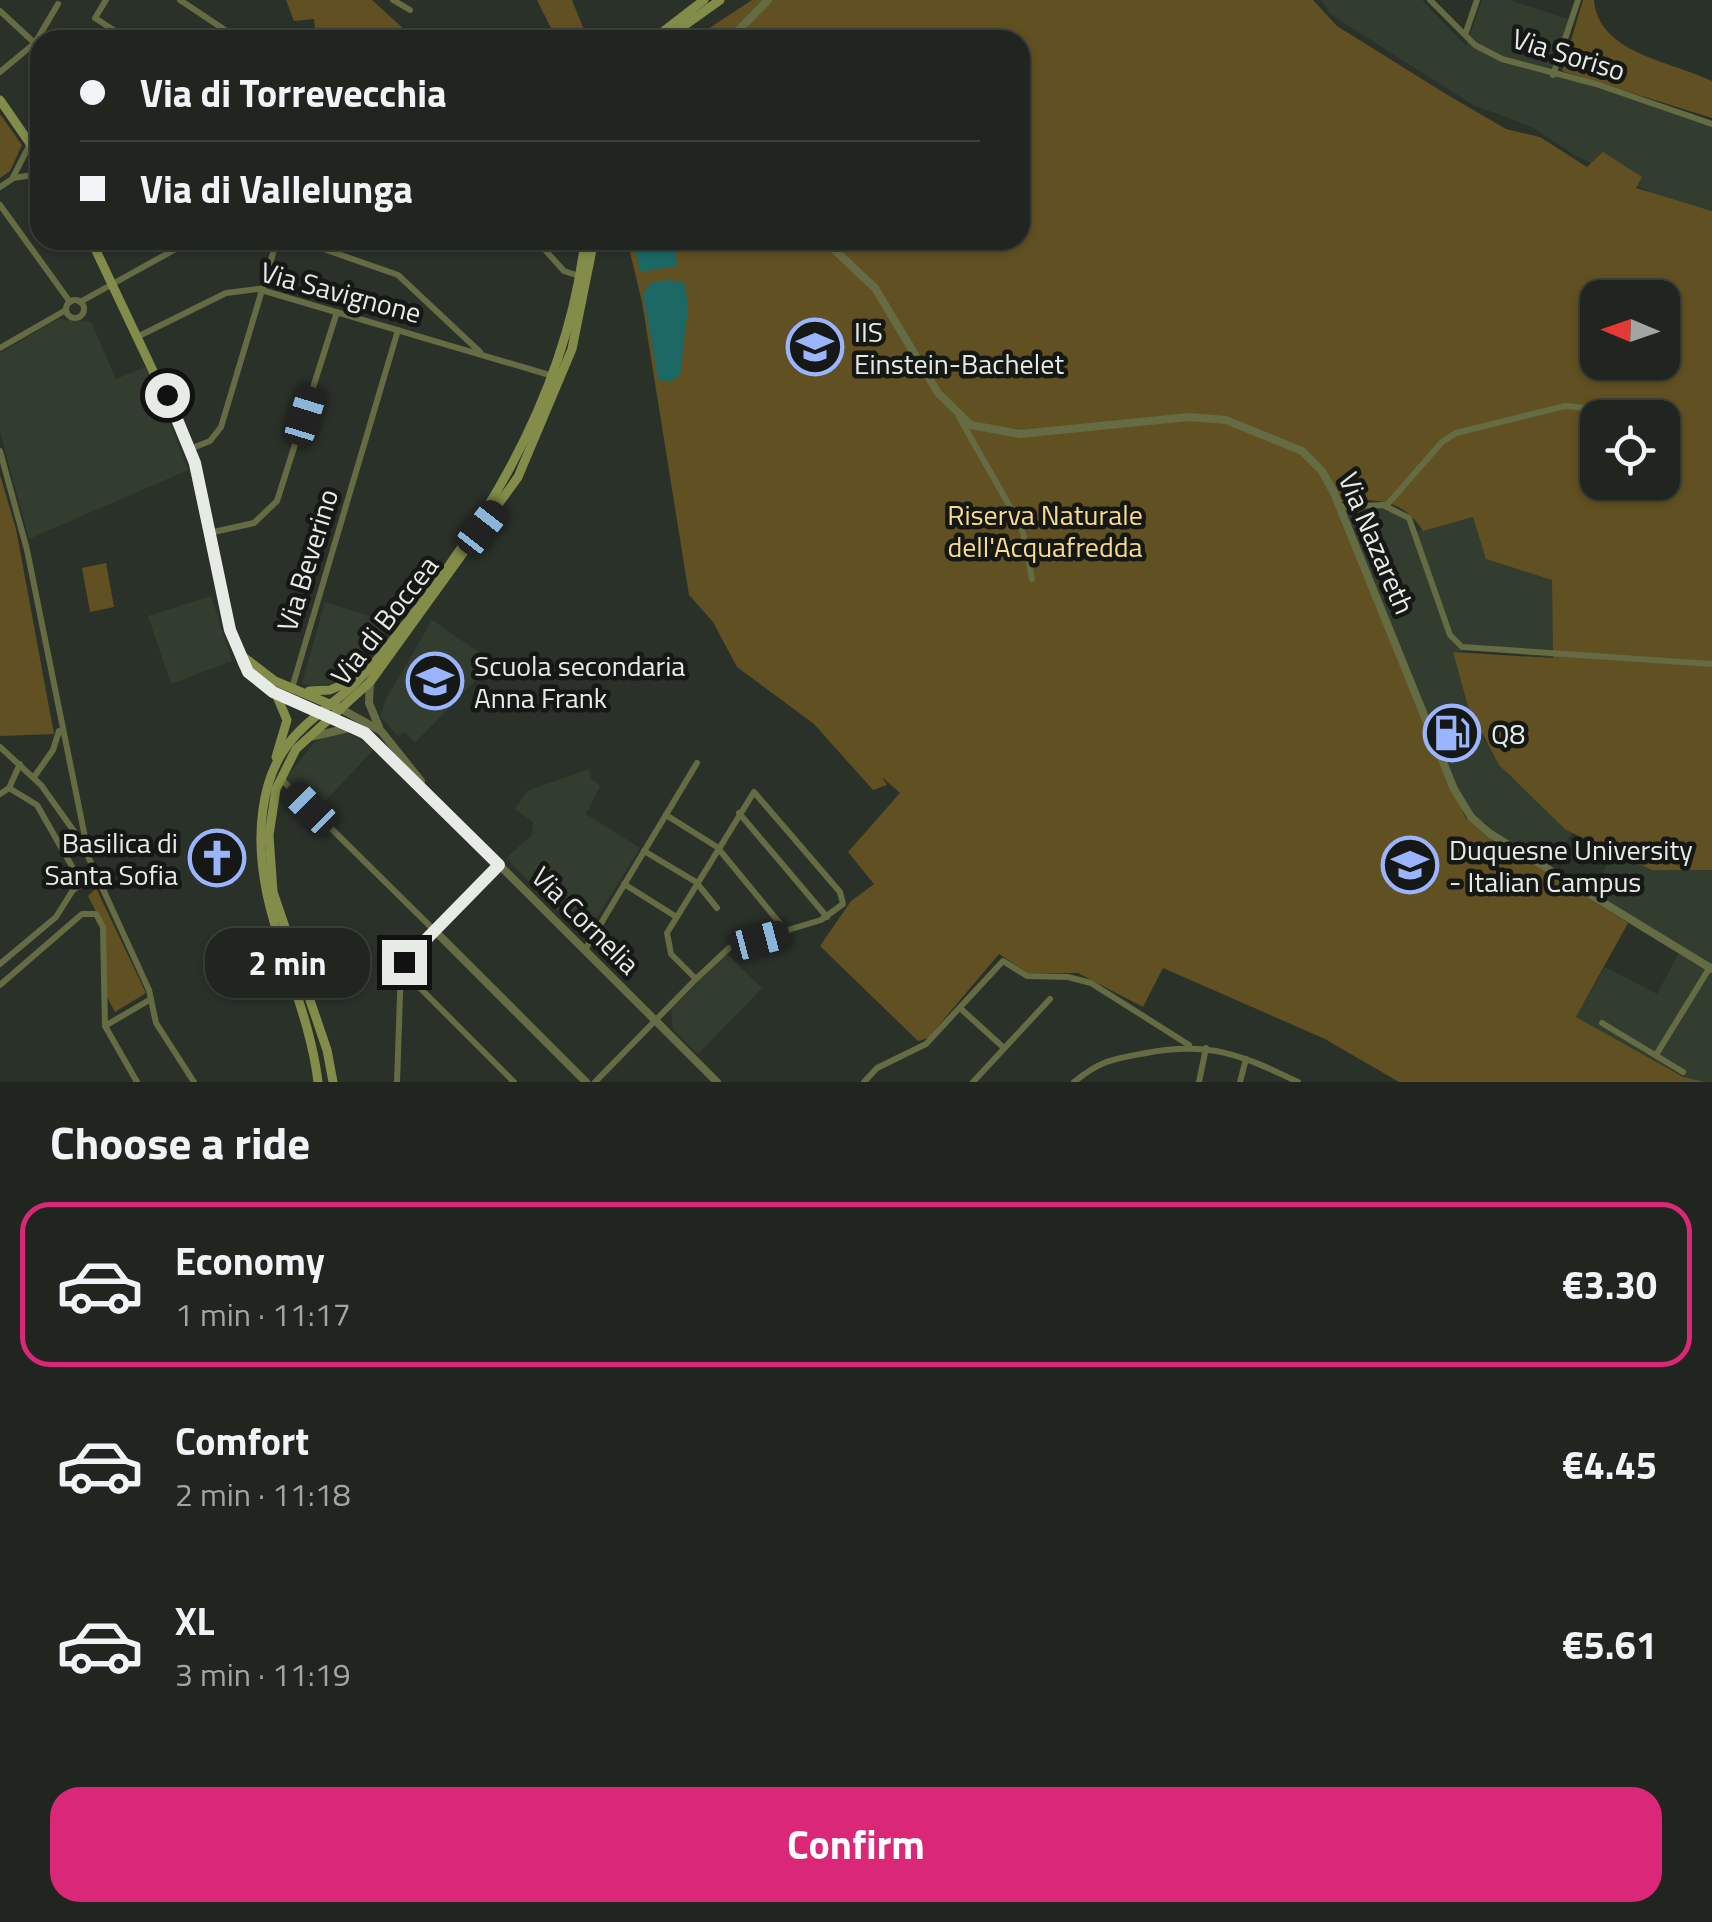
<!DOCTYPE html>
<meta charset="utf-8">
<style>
body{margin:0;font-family:"Titillium Web",sans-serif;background:#282d28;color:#f1f3f6;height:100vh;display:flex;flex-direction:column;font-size:38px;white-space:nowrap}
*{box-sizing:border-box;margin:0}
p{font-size:32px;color:#a2a5a4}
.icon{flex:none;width:55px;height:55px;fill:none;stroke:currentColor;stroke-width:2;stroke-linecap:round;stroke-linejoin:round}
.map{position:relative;height:1082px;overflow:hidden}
.panel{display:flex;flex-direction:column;background:#20251f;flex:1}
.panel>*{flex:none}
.banner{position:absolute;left:30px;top:30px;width:1000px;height:220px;border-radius:30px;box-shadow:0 2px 8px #0004,0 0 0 2px #3d423d;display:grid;align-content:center;height:220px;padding:0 50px;background:#20251f}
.needle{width:65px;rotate:272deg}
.controls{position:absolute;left:1580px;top:280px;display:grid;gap:20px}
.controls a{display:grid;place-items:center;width:100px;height:100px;border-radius:20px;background:#20251f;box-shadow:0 2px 8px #0004,0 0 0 2px #3d423d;font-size:50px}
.end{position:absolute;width:45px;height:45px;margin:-22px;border:12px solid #e7ebe6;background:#111;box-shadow:0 0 0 5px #111}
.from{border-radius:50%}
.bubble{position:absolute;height:70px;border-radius:30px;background:#20251f;box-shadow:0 2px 8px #0004,0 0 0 2px #3d423d;font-size:32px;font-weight:700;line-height:70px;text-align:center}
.car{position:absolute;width:30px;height:60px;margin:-30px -15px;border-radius:12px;box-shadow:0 0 8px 2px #0007;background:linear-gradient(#222 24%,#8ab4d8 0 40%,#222 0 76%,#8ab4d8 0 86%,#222 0)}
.banner b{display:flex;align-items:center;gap:35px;height:95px;font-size:38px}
.banner b+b{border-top:2px solid #3d423d}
.banner i{width:25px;height:25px;background:#f1f3f6}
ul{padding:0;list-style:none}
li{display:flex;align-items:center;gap:30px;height:165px;margin:0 20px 15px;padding:0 30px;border:5px solid transparent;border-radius:30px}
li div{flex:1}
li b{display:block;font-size:38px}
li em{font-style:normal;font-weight:700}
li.on{border-color:#db2777}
li>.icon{width:90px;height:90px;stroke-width:1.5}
h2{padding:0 50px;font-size:45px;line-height:120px}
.primary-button{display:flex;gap:20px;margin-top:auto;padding:20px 50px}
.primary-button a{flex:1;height:115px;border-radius:30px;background:#db2777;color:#fff;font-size:40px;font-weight:700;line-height:115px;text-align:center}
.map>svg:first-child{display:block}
.built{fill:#323d30}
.green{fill:#615021;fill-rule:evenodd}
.water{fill:#1b6865}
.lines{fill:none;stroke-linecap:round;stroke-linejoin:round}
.minor{stroke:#656b43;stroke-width:6}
.tertiary{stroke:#656b43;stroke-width:8}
.secondary{stroke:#848c4a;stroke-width:9}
.route{stroke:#e7ebe6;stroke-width:12}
.labels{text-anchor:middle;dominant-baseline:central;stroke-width:9;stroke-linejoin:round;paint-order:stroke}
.street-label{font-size:28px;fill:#e7ebe6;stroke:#151814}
.poi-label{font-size:28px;fill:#e7ebe6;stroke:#151814;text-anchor:start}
.park-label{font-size:28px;fill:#f7da8c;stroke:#151814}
</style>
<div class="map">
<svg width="1712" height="1082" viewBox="0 0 1712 1082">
<rect width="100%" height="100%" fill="#2a3129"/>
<!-- built -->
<g class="built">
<polygon points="1321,0 1422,0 1466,46 1482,0 1509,0 1571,20 1553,74 1712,124 1712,210 1671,202 1574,155 1532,127 1473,105 1330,14"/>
<polygon points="58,319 91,322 116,379 148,366 188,470 29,539 0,432 0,353"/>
<polygon points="1219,418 1322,471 1340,507 1383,505 1413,523 1417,531 1473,517 1552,580 1553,658 1466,649 1454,653 1480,733 1507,774 1572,833 1547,872 1495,838 1486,823 1471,817"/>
<polygon points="211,596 232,661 171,684 148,616"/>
<polygon points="325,602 392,623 371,655 353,672 330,684 312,686 302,683"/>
<polygon points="432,620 493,662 415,743 405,732 398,736 380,716 385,701"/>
<polygon points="348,733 375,748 317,810 285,779 313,744 329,735"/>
<polygon points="589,769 591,779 600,786 586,814 640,848 585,937 506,858 532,835 533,822 515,809 527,791"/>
<polygon points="1613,854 1664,870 1712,870 1712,1082 1661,1082 1576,1017 1605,967 1657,994 1680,951 1591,896"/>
<polygon points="726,953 762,988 698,1054 673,1030 671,1010"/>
</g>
<!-- green -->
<g class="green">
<polygon points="286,0 372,0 416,40 316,40 314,19 294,21"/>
<polygon points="537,0 572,0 588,40 557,40"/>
<path d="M 752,0 L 1313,0 L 1337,26 L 1446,94 L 1506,129 L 1540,137 L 1587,167 L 1603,152 L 1642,177 L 1636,188 L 1712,211 L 1712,870 L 1652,870 L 1566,830 L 1499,765 L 1468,706 L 1453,652 L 1553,658 L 1552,580 L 1486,559 L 1473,517 L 1423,531 C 1401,496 1372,499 1335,502 L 1465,817 L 1485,835 L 1628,923 L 1576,1017 L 1683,1077 L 1705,1082 L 1399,1082 L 1325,1039 L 1163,968 L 1143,1007 L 1078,973 L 1028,973 L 999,954 L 928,1038 L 918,1041 L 820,946 L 851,901 L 874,884 L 848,852 L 900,793 L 882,777 L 887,785 L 873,790 L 814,724 L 737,667 L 713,622 L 689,595 L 642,302 L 627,240 L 1020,240 L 1020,40 L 691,40 ZM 1598,298 L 1662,298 L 1662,362 L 1598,362 ZM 1598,418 L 1662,418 L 1662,482 L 1598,482 Z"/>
<path d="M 1583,0 L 1594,0 C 1598,53 1670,61 1712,81 L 1712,118 L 1562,71 Z"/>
<polygon points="0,114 22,145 10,171 0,178"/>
<polygon points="0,475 16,529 54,734 0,736"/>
<polygon points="106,563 114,607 90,612 82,568"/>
<polygon points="96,888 146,993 115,1012 107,997 104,927 88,896"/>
</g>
<!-- water -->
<g class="water">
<polygon points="633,240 674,240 677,266 640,272"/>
<polygon points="667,280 684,282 688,307 680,375 670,382 658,379 643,294 650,283"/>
</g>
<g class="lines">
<!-- minor -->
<g class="minor">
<polyline points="106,0 95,18 129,40"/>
<polyline points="180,0 240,40"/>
<polyline points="393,0 410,10"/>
<polyline points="1430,0 1475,45 1502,59 1596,84 1712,124"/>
<polyline points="0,11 40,48"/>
<polyline points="1465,35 1477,0"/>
<polyline points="0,72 35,43 58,4"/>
<polyline points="1553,75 1578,0"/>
<polyline points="13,178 40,174"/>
<polyline points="0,187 12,179 30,144"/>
<polyline points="0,205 70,302"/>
<polyline points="298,240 398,275 480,352"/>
<polyline points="431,240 432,240"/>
<polyline points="536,240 564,271 579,276"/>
<polyline points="330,251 334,240"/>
<circle cx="75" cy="309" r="9"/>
<polyline points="80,302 192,240"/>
<polyline points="139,336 226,293 258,289 553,376"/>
<polyline points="0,348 66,310"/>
<polyline points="959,417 1022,528 1032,579"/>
<polyline points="190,449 210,441 221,427 277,240"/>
<polyline points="0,451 27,550 89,857"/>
<polyline points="1386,506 1442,442 1456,433 1565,406 1641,413"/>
<polyline points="1340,507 1383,505 1409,518 1450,635 1462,647 1712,664"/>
<polyline points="209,533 254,523 277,501 337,312"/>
<polyline points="292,688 398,330"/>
<polyline points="0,747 41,785 81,841 149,990 156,1023 194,1082"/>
<polyline points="34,777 53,750 59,731"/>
<polyline points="281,779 435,931 401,967 397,1082"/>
<polyline points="9,788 37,805 78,877"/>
<polyline points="0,794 9,788 20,764"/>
<polyline points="739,813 827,917"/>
<polyline points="666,815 717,847 787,932"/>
<polyline points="644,851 696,882 717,908"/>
<polyline points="624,884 675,916"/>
<polyline points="585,950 697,763"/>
<polyline points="0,964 56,917 73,890 97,875"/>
<polyline points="402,970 514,1082"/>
<polyline points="0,985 82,914 96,914 103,927 105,1026 137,1082"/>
<polyline points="960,1008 1004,1048"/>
<polyline points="1602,1023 1683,1072"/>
<polyline points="105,1026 151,999"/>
<polyline points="1656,1055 1710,967"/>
<polyline points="595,1082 696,979 671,954 667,933 754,792 840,892 843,904 821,920 729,948 696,979"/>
<polyline points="864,1082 877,1068 926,1044 1003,961 1027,976 1068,977 1091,983 1189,1045"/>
<polyline points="973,1082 1050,999"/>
<path d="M 1074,1082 C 1101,1060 1113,1059 1146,1053 C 1209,1041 1242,1055 1298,1082"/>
<polyline points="1199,1082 1206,1048"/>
<polyline points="1240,1082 1246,1059"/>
</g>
<!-- tertiary -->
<g class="tertiary">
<polyline points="729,40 768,0"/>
<polyline points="824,240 875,288 938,393 971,425 1020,434 1189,417 1226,420 1302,451 1322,471 1334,493 1454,789 1471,817 1489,833 1712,969"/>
<polyline points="370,682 369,703 379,727"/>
<polyline points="341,709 381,731 421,781"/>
<polyline points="330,717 377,743 717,1082"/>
<polyline points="310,737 349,728"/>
<polyline points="499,865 435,931 586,1082"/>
</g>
<!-- secondary -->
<g class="secondary">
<polyline points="652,40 704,0"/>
<polyline points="664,40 720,0"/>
<polyline points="0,100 40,158"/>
<polyline points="91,240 190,449 230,630 243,665 269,690 318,712"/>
<polyline points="241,655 275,681 341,709"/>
<polyline points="309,691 330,690 346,683"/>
<polyline points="276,757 287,720 276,694"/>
<path d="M 318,1082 C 307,989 249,904 263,809 C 275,723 330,718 375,662 C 477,539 566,402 585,240"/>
<polyline points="333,1082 327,1050 273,892 269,835 276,789 296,749 370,682 518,477 572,349 594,240"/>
</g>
</g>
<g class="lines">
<!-- route -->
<polyline class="route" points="167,395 195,463 230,630 248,672 273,692 365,733 499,865 404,962"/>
</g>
<!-- icons -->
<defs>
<g id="school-ring" transform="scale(2.875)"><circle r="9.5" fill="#151814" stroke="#9ab5fd" stroke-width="1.5"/><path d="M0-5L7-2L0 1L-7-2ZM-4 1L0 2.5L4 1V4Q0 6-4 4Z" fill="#9ab5fd"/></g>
<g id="fuel-ring" transform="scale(2.875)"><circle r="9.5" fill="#151814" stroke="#9ab5fd" stroke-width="1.5"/><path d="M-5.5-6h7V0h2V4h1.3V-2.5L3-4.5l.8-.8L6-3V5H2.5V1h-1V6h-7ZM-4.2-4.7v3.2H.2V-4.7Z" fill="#9ab5fd"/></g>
<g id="church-ring" transform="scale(2.875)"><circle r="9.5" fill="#151814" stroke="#9ab5fd" stroke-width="1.5"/><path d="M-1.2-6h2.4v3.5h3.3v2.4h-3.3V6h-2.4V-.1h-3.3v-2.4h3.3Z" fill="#9ab5fd"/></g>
<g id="university-ring" transform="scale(2.875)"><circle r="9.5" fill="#151814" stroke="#9ab5fd" stroke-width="1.5"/><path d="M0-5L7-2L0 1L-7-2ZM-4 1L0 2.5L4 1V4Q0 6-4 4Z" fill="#9ab5fd"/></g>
</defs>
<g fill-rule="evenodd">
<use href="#school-ring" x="815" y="347"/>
<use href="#school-ring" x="435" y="681"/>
<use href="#fuel-ring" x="1452" y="733"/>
<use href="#church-ring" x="217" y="858"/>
<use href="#university-ring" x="1410" y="865"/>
</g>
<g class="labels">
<!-- street labels -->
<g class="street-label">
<text transform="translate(1569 54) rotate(17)">Via Soriso</text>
<text transform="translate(341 292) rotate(15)">Via Savignone</text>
<text transform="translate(1377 543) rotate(67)">Via Nazareth</text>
<text transform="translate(307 560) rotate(-73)">Via Beverino</text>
<text transform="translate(384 620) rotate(-52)">Via di Boccea</text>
<text transform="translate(586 920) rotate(45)">Via Cornelia</text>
</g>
<!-- poi labels -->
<g class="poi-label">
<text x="854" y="331">IIS<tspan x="854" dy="32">Einstein-Bachelet</tspan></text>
<text x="474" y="665">Scuola secondaria<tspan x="474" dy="32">Anna Frank</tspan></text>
<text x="1491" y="733">Q8</text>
<text x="178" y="842" text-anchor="end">Basilica di<tspan x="178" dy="32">Santa Sofia</tspan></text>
<text x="1449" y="849">Duquesne University<tspan x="1449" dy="32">- Italian Campus</tspan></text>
</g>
<!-- park labels -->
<g class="park-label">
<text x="1045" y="514">Riserva Naturale<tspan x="1045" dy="32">dell'Acquafredda</tspan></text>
</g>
</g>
</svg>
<div class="controls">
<a><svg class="needle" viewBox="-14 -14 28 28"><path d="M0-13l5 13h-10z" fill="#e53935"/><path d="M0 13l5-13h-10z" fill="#a2a5a4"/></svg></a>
<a><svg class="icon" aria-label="locate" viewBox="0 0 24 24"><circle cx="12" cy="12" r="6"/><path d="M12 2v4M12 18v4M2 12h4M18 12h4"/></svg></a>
</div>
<i class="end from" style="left:167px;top:395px"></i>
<i class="end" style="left:404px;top:962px"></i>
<div class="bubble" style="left:205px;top:928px;width:165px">2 min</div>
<i class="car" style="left:305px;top:416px;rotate:17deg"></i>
<i class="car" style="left:482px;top:528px;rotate:38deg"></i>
<i class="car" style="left:310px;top:808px;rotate:315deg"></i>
<i class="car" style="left:760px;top:940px;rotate:75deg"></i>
<div class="banner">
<b><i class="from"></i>Via di Torrevecchia</b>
<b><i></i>Via di Vallelunga</b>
</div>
</div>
<section class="panel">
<h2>Choose a ride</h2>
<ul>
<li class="on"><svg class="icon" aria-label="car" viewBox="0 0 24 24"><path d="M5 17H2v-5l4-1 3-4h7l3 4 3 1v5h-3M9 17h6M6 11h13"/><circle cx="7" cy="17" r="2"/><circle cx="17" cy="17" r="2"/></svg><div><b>Economy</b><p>1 min · 11:17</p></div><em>€3.30</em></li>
<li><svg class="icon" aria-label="car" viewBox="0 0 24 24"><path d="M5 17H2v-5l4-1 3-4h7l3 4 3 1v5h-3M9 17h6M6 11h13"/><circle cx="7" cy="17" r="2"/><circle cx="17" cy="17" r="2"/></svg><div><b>Comfort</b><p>2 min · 11:18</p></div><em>€4.45</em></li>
<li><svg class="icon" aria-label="car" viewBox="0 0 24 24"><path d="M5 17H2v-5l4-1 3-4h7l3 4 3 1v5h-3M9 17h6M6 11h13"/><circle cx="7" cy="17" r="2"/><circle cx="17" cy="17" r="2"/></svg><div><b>XL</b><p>3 min · 11:19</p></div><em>€5.61</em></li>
</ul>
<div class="primary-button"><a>Confirm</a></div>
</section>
